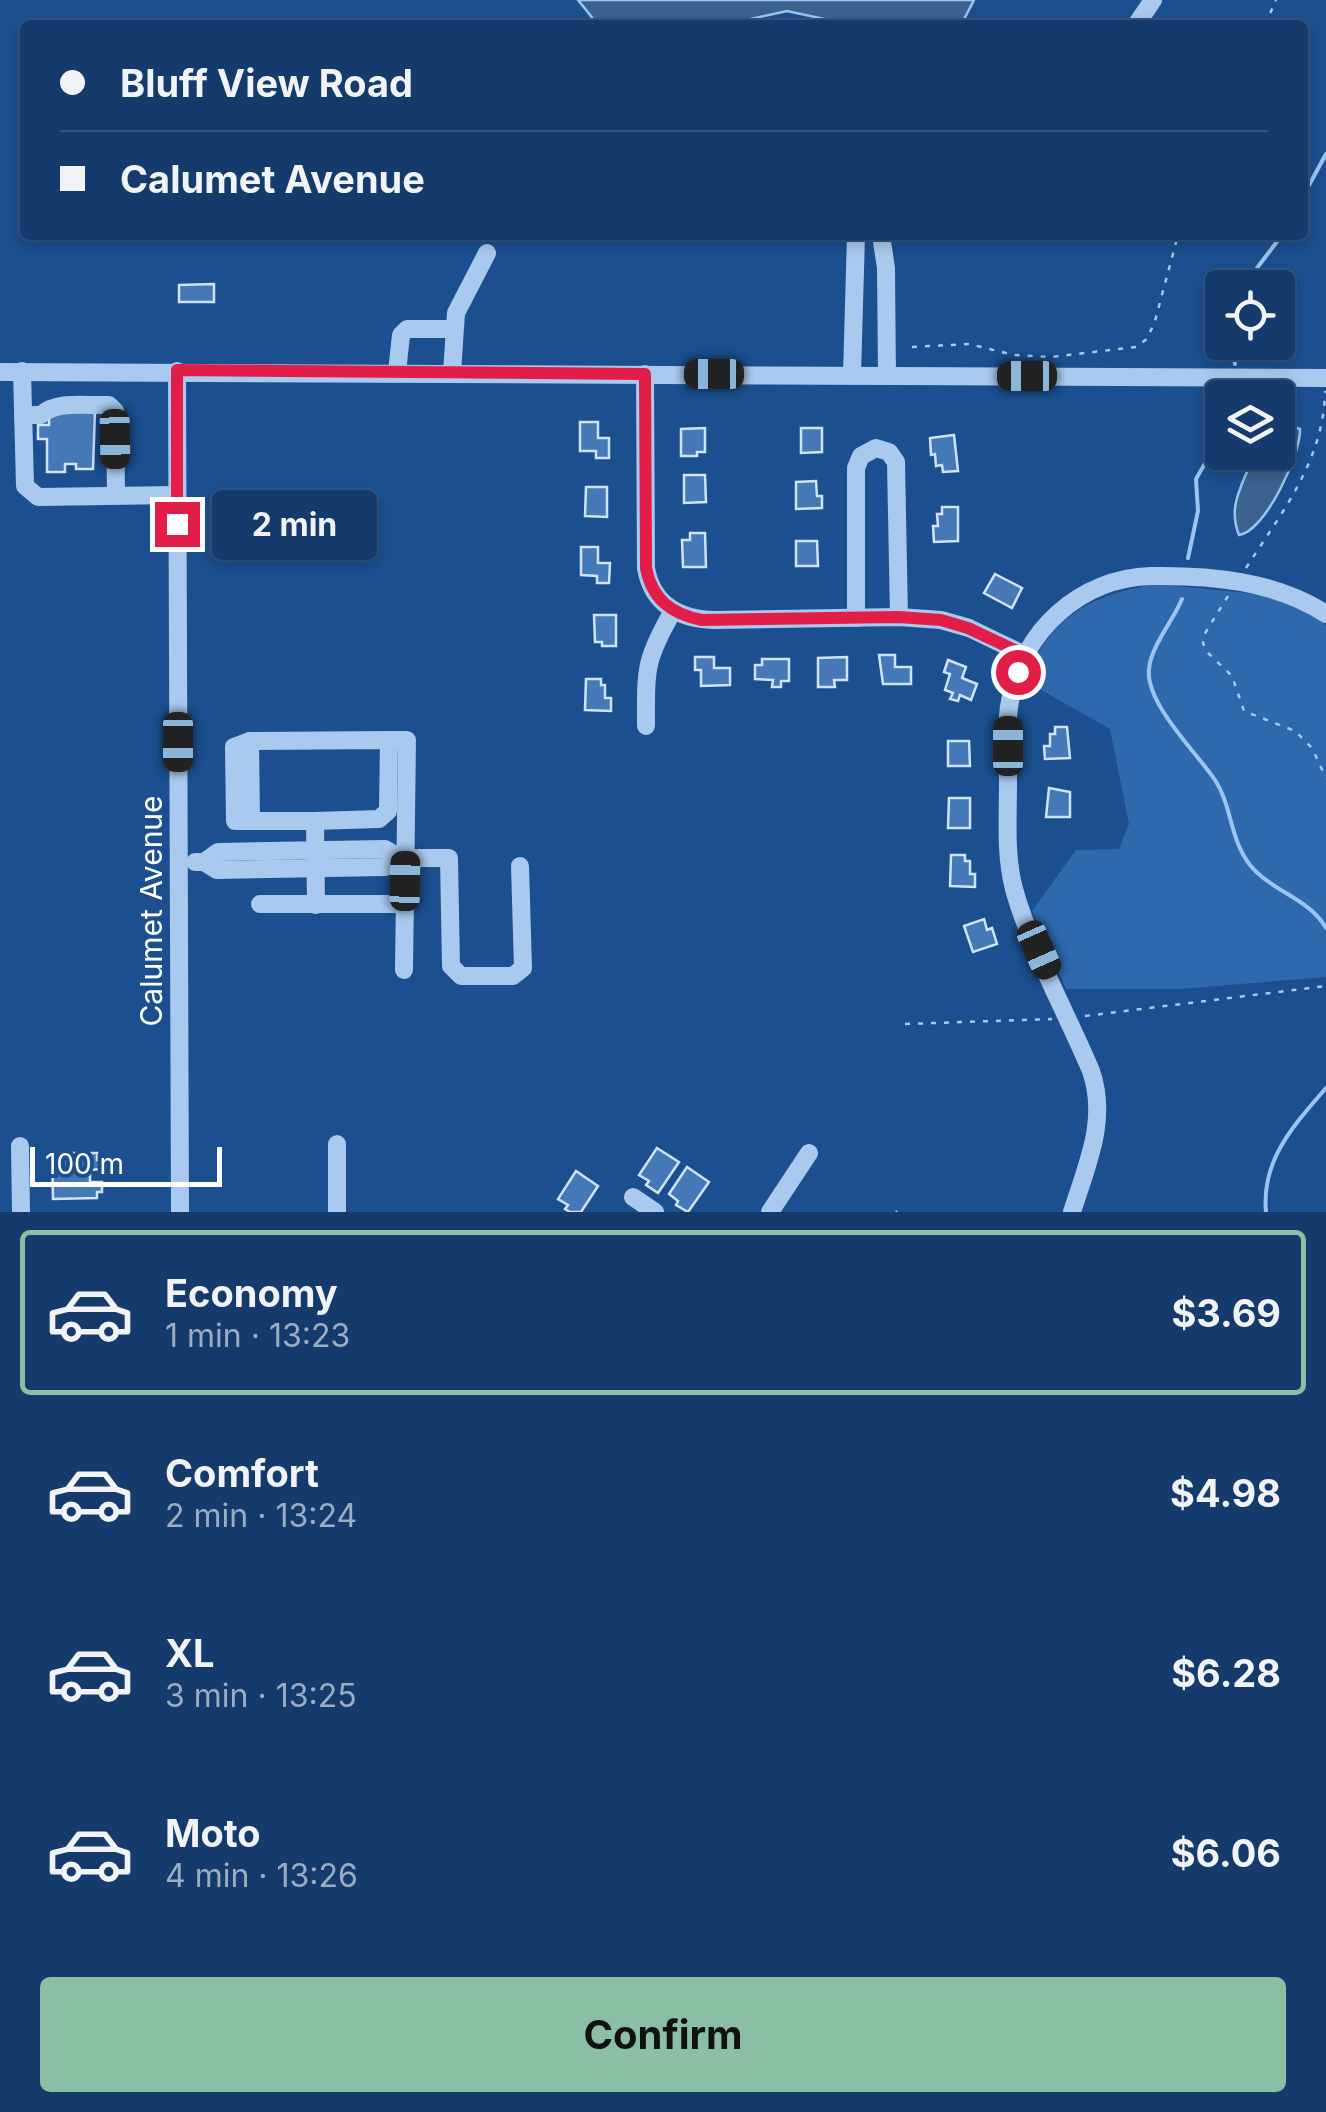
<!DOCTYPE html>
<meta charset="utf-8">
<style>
body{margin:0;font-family:Inter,sans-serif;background:#214673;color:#f1f3f6;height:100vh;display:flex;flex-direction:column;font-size:38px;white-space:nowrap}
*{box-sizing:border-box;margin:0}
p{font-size:32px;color:#9dadc1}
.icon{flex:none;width:55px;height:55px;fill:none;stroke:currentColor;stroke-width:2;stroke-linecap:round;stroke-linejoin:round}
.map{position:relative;height:1212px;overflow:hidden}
.side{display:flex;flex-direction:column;background:#143b6b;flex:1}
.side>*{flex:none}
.hud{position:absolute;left:20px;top:20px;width:1288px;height:220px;border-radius:10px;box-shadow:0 5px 15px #0003,0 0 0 2px #33557e;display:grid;align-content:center;height:220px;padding:0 40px;background:#143b6b}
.fabs{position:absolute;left:1205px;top:270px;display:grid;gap:20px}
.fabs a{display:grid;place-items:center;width:90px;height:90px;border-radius:10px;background:#143b6b;box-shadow:0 5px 15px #0003,0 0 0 2px #33557e;font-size:50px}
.scale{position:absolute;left:30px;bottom:25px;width:192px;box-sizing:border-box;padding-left:10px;border:5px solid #fff;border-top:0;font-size:28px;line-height:35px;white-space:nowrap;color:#fff;-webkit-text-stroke:8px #1b4f8f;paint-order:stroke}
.end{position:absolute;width:45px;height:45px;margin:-22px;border:12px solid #e11d48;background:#fff;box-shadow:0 0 0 5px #fff}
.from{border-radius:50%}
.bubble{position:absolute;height:70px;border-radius:10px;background:#143b6b;box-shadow:0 5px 15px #0003,0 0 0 2px #33557e;font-size:32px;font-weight:700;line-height:70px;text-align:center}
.car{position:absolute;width:30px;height:60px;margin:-30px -15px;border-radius:12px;box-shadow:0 0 8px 2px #0007;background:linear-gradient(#222 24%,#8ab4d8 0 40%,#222 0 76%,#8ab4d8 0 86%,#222 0)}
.hud b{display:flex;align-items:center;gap:35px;height:95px;font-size:38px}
.hud b+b{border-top:2px solid #33557e}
.hud i{width:25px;height:25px;background:#f1f3f6}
ul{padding:18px 0 0;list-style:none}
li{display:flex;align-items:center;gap:30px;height:165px;margin:0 20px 15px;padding:0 20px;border:5px solid transparent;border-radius:10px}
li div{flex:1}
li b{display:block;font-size:38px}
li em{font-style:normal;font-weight:700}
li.on{border-color:#8abfa5}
li>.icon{width:90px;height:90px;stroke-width:1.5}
.action{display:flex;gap:20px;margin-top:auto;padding:20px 40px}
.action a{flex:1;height:115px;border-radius:10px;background:#8abfa5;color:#111;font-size:40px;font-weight:700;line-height:115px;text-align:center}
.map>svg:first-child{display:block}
.green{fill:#2e69ad}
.water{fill:#3c6290;stroke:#9cc4f0;stroke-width:2.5}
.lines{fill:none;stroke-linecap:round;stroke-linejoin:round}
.stream{stroke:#9cc4f0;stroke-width:4}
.building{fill:#4478b7;stroke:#cfe3fa;stroke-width:2.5}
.path{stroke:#a9c9ee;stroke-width:2.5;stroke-dasharray:5 8;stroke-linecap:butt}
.minor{stroke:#a9c9ee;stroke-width:18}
.route{stroke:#e11d48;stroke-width:12}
.labels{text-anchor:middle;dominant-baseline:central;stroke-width:8;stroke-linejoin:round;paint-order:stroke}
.street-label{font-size:30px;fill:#fff;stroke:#1b4f8f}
</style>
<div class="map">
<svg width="1326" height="1212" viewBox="0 0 1326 1212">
<rect width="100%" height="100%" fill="#1b4f8f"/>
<!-- green -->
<path class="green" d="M 1156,584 L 1257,594 L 1298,606 L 1326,625 L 1326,977 L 1180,989 L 1066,989 L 1032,911 L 1076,850 L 1119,849 L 1129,824 L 1110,729 L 1025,681 C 1050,616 1091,595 1156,584 Z"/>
<!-- water -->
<g class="water">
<polygon points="578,0 974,0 961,25 852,25 787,11 723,25 598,25"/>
<path d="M 1278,422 L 1300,429 C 1301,454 1265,532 1239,535 C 1226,503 1246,481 1254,453 L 1278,452 Z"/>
</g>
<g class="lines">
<!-- stream -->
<g class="stream">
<polyline points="1302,198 1326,154"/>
<polyline points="1255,288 1257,268 1282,235"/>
<polyline points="1235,364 1233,355 1242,342"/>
<polyline points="1234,393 1234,398"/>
<polyline points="1188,558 1198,511 1196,479 1222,434"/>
<path d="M 1182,599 C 1173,621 1151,646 1149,669 C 1145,703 1197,753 1215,780 C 1232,806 1230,840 1250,865 C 1272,892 1309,898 1326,928"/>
<path d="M 1266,1212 C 1261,1160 1294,1125 1326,1088"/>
</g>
</g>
<!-- building -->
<g class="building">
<polygon points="214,284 214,302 179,302 179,285"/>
<polygon points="49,411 95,411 93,469 76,469 76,464 65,464 65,472 47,472 47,439 38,439 38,425 49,425"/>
<polygon points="580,422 598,422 598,438 609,438 609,458 596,458 596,451 580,451"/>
<polygon points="705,428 705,452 697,452 697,456 681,456 681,429"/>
<polygon points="801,428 822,428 822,452 801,453"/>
<polygon points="954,435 958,471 943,472 942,465 936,466 935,454 931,455 930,438"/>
<polygon points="684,475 705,475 706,502 684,503"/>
<polygon points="816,481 817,496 822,496 822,508 796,509 796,482"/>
<polygon points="586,487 607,487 607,517 585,516"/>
<polygon points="942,507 958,507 958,541 934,542 933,526 938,526 937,514 942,514"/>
<polygon points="690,533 705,533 706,567 683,567 682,540 690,540"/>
<polygon points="796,541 817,541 818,566 796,566"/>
<polygon points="581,547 598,547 598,563 610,563 609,583 597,583 597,576 581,575"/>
<polygon points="995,574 1022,588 1012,608 984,593"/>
<polygon points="594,615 616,615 616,646 602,646 602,642 595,642"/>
<polygon points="879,655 895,655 895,667 911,667 911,684 883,684"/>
<polygon points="695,657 714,657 714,668 730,668 730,685 701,686 701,670 695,670"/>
<polygon points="847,657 847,680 834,680 835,687 818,687 818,658"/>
<polygon points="762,659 789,659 789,681 781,681 781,687 772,687 773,680 755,679 755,665 762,665"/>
<polygon points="948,660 966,667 962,678 977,684 971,700 960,695 958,701 950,699 953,693 945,690 950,674 944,672"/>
<polygon points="586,679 601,679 601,685 605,685 605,698 611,698 611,711 585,710"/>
<polygon points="1055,727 1067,727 1070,758 1045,759 1044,746 1050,746 1050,734 1055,734"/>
<polygon points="948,741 969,741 970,766 948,766"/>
<polygon points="1049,788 1070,792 1070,817 1046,817"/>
<polygon points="949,798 970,798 970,828 948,828"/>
<polygon points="951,855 965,855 965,861 970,861 970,874 975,874 975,887 950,886"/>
<polygon points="984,919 987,930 992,928 997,944 973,952 964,926"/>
<polygon points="657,1148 679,1162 658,1193 646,1185 649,1181 639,1175"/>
<polygon points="52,1153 97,1153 97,1160 102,1160 102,1169 90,1170 90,1182 102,1182 102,1192 97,1192 97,1198 53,1199"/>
<polygon points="687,1167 709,1182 688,1212 676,1205 678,1201 669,1194"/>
<polygon points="576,1171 598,1186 581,1212 570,1212 565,1209 568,1205 558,1199"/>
</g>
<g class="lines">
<!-- path -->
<g class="path">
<polyline points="1265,25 1276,0"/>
<polyline points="912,347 969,344 1014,355 1051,357 1136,347 1147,339 1155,321 1178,235"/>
<path d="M 1246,568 C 1282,512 1324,460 1325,391"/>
<polyline points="1228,596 1204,635 1203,643 1207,652 1232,676 1244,711 1295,731 1312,748 1326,778"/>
<polyline points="1085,1016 1326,986"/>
<polyline points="905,1024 1052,1019"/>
<polyline points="896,1212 897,1211"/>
</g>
<!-- minor -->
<g class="minor">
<polyline points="1136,25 1153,0"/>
<polyline points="881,235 886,268 887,376"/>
<polyline points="22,371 25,486 38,497 177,495"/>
<polyline points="177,371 180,1212"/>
<polyline points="0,372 1326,378"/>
<polyline points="397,372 401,335 407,329 453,329"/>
<polyline points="452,373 456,313 487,253"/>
<path d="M 645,374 L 646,568 C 652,604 679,619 714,620 L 899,617 L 941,620 L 969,628 L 1025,655"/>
<polyline points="852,375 856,235"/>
<path d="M 23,415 L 41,415 C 57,400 87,406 109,405 L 115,411 L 116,495"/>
<polyline points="856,618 856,468 861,456 876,448 889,452 896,462 899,617"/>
<path d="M 646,726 C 646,670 644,661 673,611"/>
<polyline points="389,740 407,740 404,970"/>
<polyline points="250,741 251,821"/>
<polyline points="315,821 235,821 234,747 250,741 389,740 388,811 379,819 315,821 316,905"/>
<polyline points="195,862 204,862 217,870 385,867 400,858"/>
<polyline points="204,862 218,852 385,849 400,858 449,858 451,966 461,976 513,976 523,968 520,866"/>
<polyline points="260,904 405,904"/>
<polyline points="337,1144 337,1212"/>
<polyline points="20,1146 21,1212"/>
<polyline points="633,1197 655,1212"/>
<polyline points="770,1212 809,1153"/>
<path d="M 1072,1212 C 1087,1164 1108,1120 1091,1071 C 1067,1014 1030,947 1014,889 C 1005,855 1008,819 1008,784 C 1008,757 1005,727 1010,701 C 1022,631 1080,578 1151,576 C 1210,575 1276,581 1326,614"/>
</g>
</g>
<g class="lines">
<!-- route -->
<path class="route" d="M 177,524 L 177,370 L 645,374 L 646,568 C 652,599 671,614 702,620 L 898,617 L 941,620 L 968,628 L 1025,655 L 1018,672"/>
</g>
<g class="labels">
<!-- street labels -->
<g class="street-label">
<text transform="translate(151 911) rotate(-90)">Calumet Avenue</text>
</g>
</g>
</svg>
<div class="fabs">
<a><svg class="icon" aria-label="locate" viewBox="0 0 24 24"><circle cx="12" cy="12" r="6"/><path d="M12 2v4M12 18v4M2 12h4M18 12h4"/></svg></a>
<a><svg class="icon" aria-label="layers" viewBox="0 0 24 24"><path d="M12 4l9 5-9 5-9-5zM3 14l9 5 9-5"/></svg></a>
</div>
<div class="scale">100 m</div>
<i class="end from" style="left:1018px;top:672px"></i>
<i class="end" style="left:177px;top:524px"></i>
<div class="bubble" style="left:212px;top:490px;width:165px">2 min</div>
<i class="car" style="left:714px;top:374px;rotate:270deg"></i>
<i class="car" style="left:1027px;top:376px;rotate:270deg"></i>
<i class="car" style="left:115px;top:439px;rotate:179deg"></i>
<i class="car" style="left:178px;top:742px;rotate:180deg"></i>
<i class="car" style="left:1008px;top:746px;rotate:0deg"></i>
<i class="car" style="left:405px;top:881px;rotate:1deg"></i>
<i class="car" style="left:1039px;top:950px;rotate:156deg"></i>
<div class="hud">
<b><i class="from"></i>Bluff View Road</b>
<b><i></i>Calumet Avenue</b>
</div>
</div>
<section class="side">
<ul>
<li class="on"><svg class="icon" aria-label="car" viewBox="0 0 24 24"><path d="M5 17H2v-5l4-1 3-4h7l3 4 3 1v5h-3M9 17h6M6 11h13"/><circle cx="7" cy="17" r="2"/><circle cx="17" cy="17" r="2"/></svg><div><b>Economy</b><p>1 min · 13:23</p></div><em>$3.69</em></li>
<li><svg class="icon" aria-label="car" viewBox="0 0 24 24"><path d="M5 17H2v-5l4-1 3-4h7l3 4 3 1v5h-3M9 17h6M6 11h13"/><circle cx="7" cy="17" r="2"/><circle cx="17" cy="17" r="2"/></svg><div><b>Comfort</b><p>2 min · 13:24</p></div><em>$4.98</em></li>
<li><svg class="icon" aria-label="car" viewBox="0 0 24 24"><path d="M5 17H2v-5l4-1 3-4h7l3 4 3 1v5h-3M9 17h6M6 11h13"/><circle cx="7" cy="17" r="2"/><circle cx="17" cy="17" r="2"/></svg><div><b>XL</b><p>3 min · 13:25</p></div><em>$6.28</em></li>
<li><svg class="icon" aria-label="car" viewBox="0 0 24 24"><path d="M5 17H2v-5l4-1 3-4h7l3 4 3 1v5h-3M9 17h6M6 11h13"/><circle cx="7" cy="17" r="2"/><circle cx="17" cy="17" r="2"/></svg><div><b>Moto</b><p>4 min · 13:26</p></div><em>$6.06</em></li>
</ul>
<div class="action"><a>Confirm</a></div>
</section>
